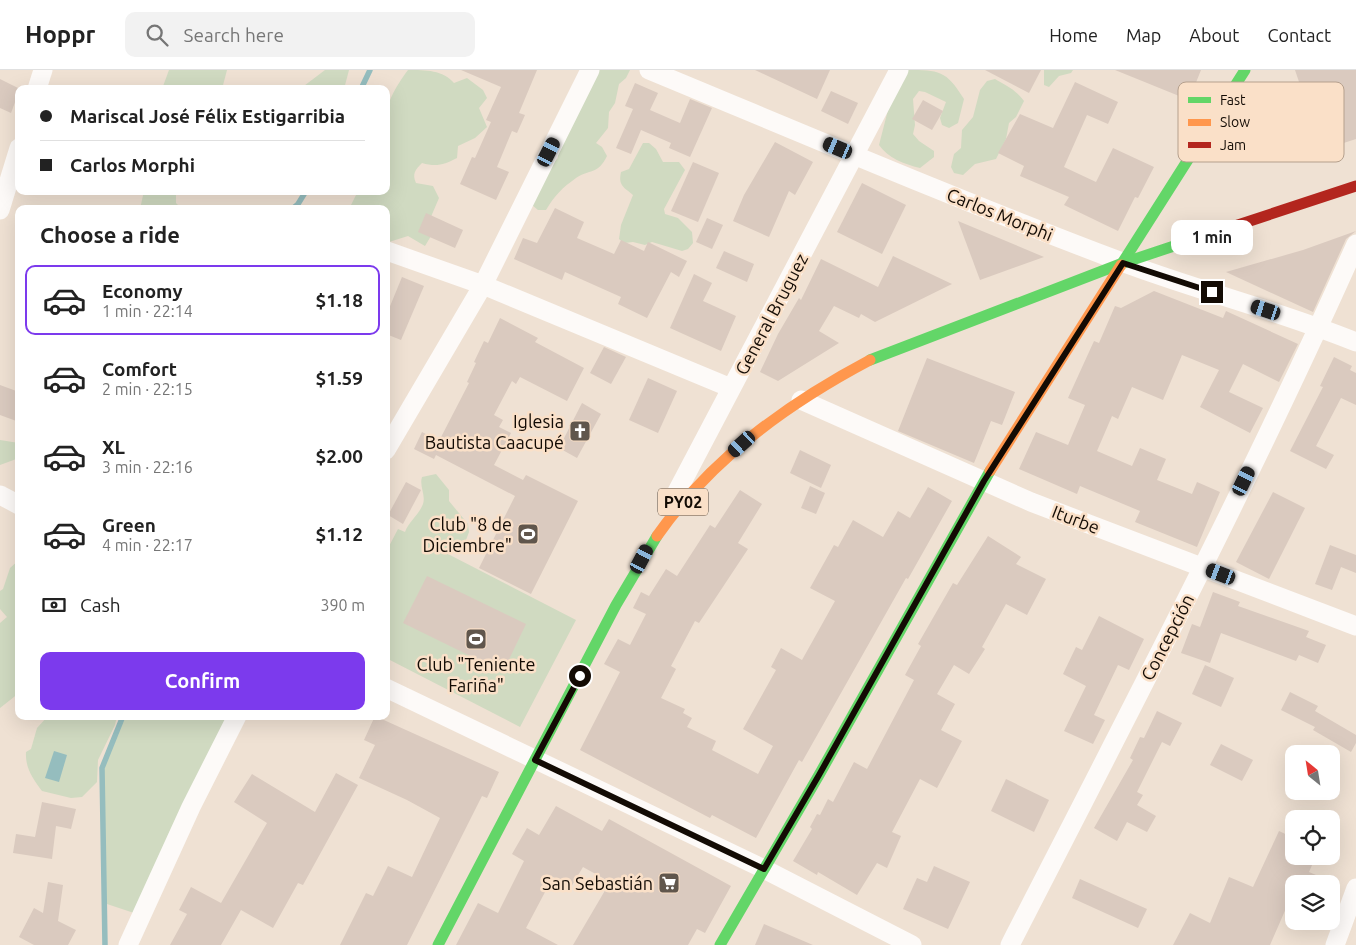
<!DOCTYPE html>
<meta charset="utf-8">
<style>
body{margin:0;font-family:Ubuntu,sans-serif;background:#f2f2f2;color:#222;height:100vh;display:flex;flex-direction:column;font-size:19px;white-space:nowrap}
*{box-sizing:border-box;margin:0}
p{font-size:16px;color:#767676}
.icon{flex:none;width:28px;height:28px;fill:none;stroke:currentColor;stroke-width:2;stroke-linecap:round;stroke-linejoin:round}
.map{position:relative;flex:1;overflow:hidden}
.side{position:absolute;left:15px;top:135px;width:375px;height:515px;display:flex;flex-direction:column;background:#fff;border-radius:10px;box-shadow:0 5px 20px #0002}
.side>*{flex:none}
.guide{position:absolute;left:15px;top:15px;width:375px;height:110px;border-radius:10px;box-shadow:0 5px 20px #0002;display:grid;align-content:center;height:110px;padding:0 25px;background:#fff}
.needle{width:32px;rotate:330deg}
.fabs{position:absolute;left:1285px;top:675px;display:grid;gap:10px}
.fabs a{display:grid;place-items:center;width:55px;height:55px;border-radius:10px;background:#fff;box-shadow:0 5px 20px #0002;font-size:25px}
.end{position:absolute;width:22px;height:22px;margin:-11px;border:6px solid #130b04;background:#fff;box-shadow:0 0 0 2px #fff}
.from{border-radius:50%}
.bubble{position:absolute;height:35px;border-radius:10px;background:#fff;box-shadow:0 5px 20px #0002;font-size:16px;font-weight:700;line-height:35px;text-align:center}
.car{position:absolute;width:15px;height:30px;margin:-15px -8px;border-radius:6px;box-shadow:0 0 4px 1px #0007;background:linear-gradient(#222 24%,#8ab4d8 0 40%,#222 0 76%,#8ab4d8 0 86%,#222 0)}
.guide b{display:flex;align-items:center;gap:18px;height:48px;font-size:19px}
.guide b+b{border-top:1px solid #e0e0e0}
.guide i{width:12px;height:12px;background:#222}
ul{padding:0;list-style:none}
li{display:flex;align-items:center;gap:15px;height:70px;margin:0 10px 8px;padding:0 15px;border:2px solid transparent;border-radius:10px}
li div{flex:1}
li b{display:block;font-size:19px}
li em{font-style:normal;font-weight:700}
li.active{border-color:#7c3aed}
li>.icon{width:45px;height:45px;stroke-width:1.5}
h2{padding:0 25px;font-size:22px;line-height:60px}
.pay{display:flex;align-items:center;gap:12px;height:55px;padding:0 25px;font-size:19px}
.pay p{margin-inline-start:auto}
.button{display:flex;gap:10px;margin-top:auto;padding:10px 25px}
.button a{flex:1;height:58px;border-radius:10px;background:#7c3aed;color:#fff;font-size:20px;font-weight:700;line-height:58px;text-align:center}
header{display:flex;align-items:center;gap:30px;box-sizing:border-box;height:70px;padding:0 25px;background:#fff;border-bottom:1px solid #e0e0e0}
header strong{font-size:24px}
nav{display:flex;gap:28px;margin-inline-start:auto;font-size:18px}
.search{width:350px;height:45px;background:#f2f2f2;display:flex;align-items:center;gap:12px;box-sizing:border-box;padding:0 18px;border-radius:10px;color:#767676;font-size:19px}
.map>svg:first-child{display:block}
.green{fill:#d0dac1}
.water{fill:#95bdbe}
.lines{fill:none;stroke-linecap:round;stroke-linejoin:round}
.stream{stroke:#95bdbe;stroke-width:5.5}
.building{fill:#dacabf}
.street{stroke:#fdfaf8;stroke-width:19}
.fast{stroke:#63d668;stroke-width:11}
.slow{stroke:#ff974d;stroke-width:11}
.jam{stroke:#b3261e;stroke-width:11}
.route{stroke:#130b04;stroke-width:6}
.labels{text-anchor:middle;dominant-baseline:central;stroke-width:5;stroke-linejoin:round;paint-order:stroke}
.shield{fill:#fae0c8;stroke:#584b3f;stroke-width:1}
.shield-label{font-size:16px;font-weight:bold;fill:#130b04}
.street-label{font-size:18px;fill:#130b04;stroke:#fae0c8}
.poi-label{font-size:18px;fill:#130b04;stroke:#fae0c8;text-anchor:end}
.key{fill:#fae0c8;stroke:#b5a08d;stroke-width:1}
.key-label{font-size:14px;fill:#130b04}
</style>
<header>
<strong>Hoppr</strong>
<div class="search"><svg class="icon" aria-label="search" viewBox="0 0 24 24"><circle cx="10" cy="10" r="6"/><path d="M15 15l6 6"/></svg>Search here</div>
<nav><a>Home</a><a>Map</a><a>About</a><a>Contact</a></nav>
</header>
<div class="map">
<svg width="1356" height="875" viewBox="0 0 1356 875">
<rect width="100%" height="100%" fill="#efe1d3"/>
<!-- green -->
<g class="green">
<polygon points="169,0 227,0 222,19 162,19"/>
<polygon points="325,0 349,0 344,19 300,19"/>
<path d="M 408,0 C 426,0 443,0 454,13 L 467,8 L 483,20 L 487,28 L 479,38 L 487,57 L 475,68 L 458,76 L 457,88 C 444,95 436,97 422,93 C 415,100 412,104 416,113 L 433,116 L 439,128 L 430,149 L 434,161 L 425,176 L 408,166 L 389,172 L 386,167 L 386,139 L 349,139 L 358,121 L 386,121 L 386,68 L 389,62 C 379,42 396,16 408,0 Z"/>
<path d="M 598,0 L 630,0 L 626,8 L 619,14 L 615,33 L 609,42 L 608,58 L 596,73 L 602,77 L 607,86 C 598,105 589,99 576,108 C 562,118 555,125 546,140 L 538,140 L 532,135 L 548,98 L 558,88 L 557,81 Z"/>
<path d="M 907,0 C 939,0 946,0 964,29 L 958,53 L 949,58 L 942,55 L 940,48 L 946,32 L 925,22 L 919,21 L 913,29 L 915,55 L 913,64 L 919,71 L 934,81 L 934,87 L 920,98 C 904,94 888,88 879,75 L 889,36 Z"/>
<polygon points="1044,0 1073,0 1071,3 1059,6 1049,17 1044,15"/>
<path d="M 995,9 C 1007,16 1016,20 1024,31 L 1016,47 L 1009,53 L 1006,69 L 996,89 L 975,94 L 963,105 L 954,103 L 951,97 L 954,84 L 961,78 L 962,60 L 973,47 L 980,20 L 987,11 Z"/>
<path d="M 643,73 L 649,73 L 656,79 L 663,92 L 679,92 L 685,100 L 664,139 L 665,144 L 678,148 L 692,162 L 693,173 L 688,179 L 682,181 L 652,172 L 645,175 L 633,172 L 624,173 L 619,169 L 621,155 L 633,125 C 624,117 618,116 621,102 L 629,99 Z"/>
<polygon points="144,121 176,121 176,133 182,139 140,139"/>
<polygon points="0,370 19,373 19,388 0,395"/>
<path d="M 436,404 L 449,420 L 449,431 L 468,454 L 469,462 L 466,470 L 455,472 L 448,484 L 576,550 L 520,657 L 386,588 L 386,482 L 398,459 L 405,462 C 409,451 419,445 423,434 C 426,425 419,416 422,407 Z"/>
<polygon points="19,490 19,623 0,638 0,553 7,547 0,539 0,521 3,519 10,498"/>
<path d="M 48,646 L 117,646 L 115,655 L 98,690 L 97,712 L 82,727 L 71,728 L 42,721 C 33,709 25,698 26,682 L 31,679 L 37,658 Z"/>
<polygon points="123,646 237,646 140,845 104,833 102,698"/>
</g>
<!-- water -->
<polygon class="water" points="54,681 67,685 59,712 45,708"/>
<g class="lines">
<!-- stream -->
<g class="stream">
<polyline points="361,19 370,0"/>
<polyline points="292,139 298,134 306,121"/>
<polyline points="105,875 102,698 123,646"/>
</g>
</g>
<!-- building -->
<g class="building">
<polygon points="461,0 537,0 519,43 525,45 517,63 512,61 497,97 509,102 496,130 460,114 472,87 475,88 491,52 486,50 501,17"/>
<polygon points="755,0 830,0 817,29"/>
<polygon points="985,0 1041,0 1029,23"/>
<polygon points="1115,0 1201,0 1189,30"/>
<polygon points="1295,0 1356,0 1356,69 1322,80"/>
<polygon points="0,9 20,19 11,43 0,38"/>
<polygon points="1075,12 1118,32 1108,54 1087,45 1064,97 1096,112 1113,78 1154,97 1138,128 1135,127 1118,161 1064,135 1069,127 1020,106 1024,96 998,83 1020,44 1053,58"/>
<polygon points="635,13 658,23 650,40 680,53 690,29 712,38 690,87 669,78 671,73 641,60 631,84 616,78 633,39 625,36"/>
<polygon points="831,21 858,33 848,54 821,41"/>
<polygon points="923,30 943,41 932,60 912,49"/>
<polygon points="775,72 813,92 795,125 789,121 769,167 733,151 744,125"/>
<polygon points="693,92 719,103 698,152 671,141"/>
<polygon points="862,113 906,135 882,184 837,162"/>
<polygon points="555,138 584,152 577,168 614,184 621,170 644,181 648,172 687,191 679,207 671,202 647,248 618,234 621,227 565,202 562,210 514,189 523,168 537,173"/>
<polygon points="426,143 463,160 455,178 418,162"/>
<polygon points="707,148 723,155 712,179 696,172"/>
<polygon points="958,151 1044,187 980,210"/>
<polygon points="1356,161 1346,169 1313,242 1226,202 1303,180"/>
<polygon points="724,181 754,194 747,212 716,198"/>
<polygon points="893,186 952,214 875,252 861,244 859,248 834,236 819,261 839,273 778,311 760,302 778,264 799,228 801,230 821,189 878,217"/>
<polygon points="694,204 712,213 703,231 736,246 721,281 670,258"/>
<polygon points="402,207 424,216 401,270 386,264 386,246"/>
<polygon points="1154,221 1223,248 1226,241 1298,274 1279,312 1243,294 1229,322 1263,338 1250,363 1200,337 1219,300 1182,285 1163,330 1132,317 1118,349 1112,346 1097,381 1132,396 1140,378 1166,389 1157,410 1192,424 1197,412 1220,422 1197,477 1135,452 1140,441 1080,416 1077,424 1019,399 1036,362 1068,375 1085,335 1068,328 1094,271 1099,273 1115,236 1121,238"/>
<polygon points="500,248 538,268 535,272 584,298 567,331 520,307 516,314 512,311 494,345 503,350 499,357 511,363 494,395 523,410 526,405 578,431 531,524 479,498 515,426 436,385 434,389 414,379 422,362 439,371 469,313 467,312 476,293 474,292 484,271 488,273"/>
<polygon points="604,277 626,287 611,314 590,303"/>
<polygon points="1334,287 1352,296 1350,300 1356,303 1356,335 1341,328 1316,376 1334,385 1326,399 1290,381 1323,317 1320,316"/>
<polygon points="927,288 1015,322 1002,355 991,351 974,393 898,361"/>
<polygon points="648,308 677,321 658,363 629,350"/>
<polygon points="0,315 19,322 19,352 0,345"/>
<polygon points="582,333 601,344 577,388 559,378"/>
<polygon points="800,380 831,395 821,418 790,403"/>
<polygon points="406,412 421,420 403,454 388,445"/>
<polygon points="810,416 825,423 816,444 801,438"/>
<polygon points="928,417 952,431 908,509 906,508 802,692 799,690 756,768 712,745 710,748 580,680 620,602 604,594 618,569 630,575 646,544 633,538 641,522 649,526 666,499 677,506 710,455 715,458 740,420 762,434 738,473 748,479 699,553 695,551 671,596 676,599 661,628 685,639 683,643 692,648 687,657 716,671 712,680 758,704 773,676 743,659 776,600 771,597 781,578 802,590 835,531 810,518 834,475 838,477 853,450 883,467 898,441 910,448"/>
<polygon points="1273,422 1305,438 1269,509 1236,492"/>
<polygon points="988,466 1021,487 1016,494 1046,509 1027,545 1006,534 982,577 985,579 969,604 954,595 937,624 955,634 941,660 962,671 937,718 920,709 892,762 901,766 887,798 877,793 857,825 818,802 817,805 793,791 812,759 810,757 817,744 820,745 828,729 833,732 854,692 867,699 914,610 905,605 921,576 918,574 953,513 957,515"/>
<polygon points="1330,475 1356,485 1356,503 1341,497 1332,520 1315,514"/>
<polygon points="427,506 526,554 503,602 403,553"/>
<polygon points="1213,522 1240,532 1238,536 1309,561 1306,567 1326,575 1318,593 1299,585 1296,591 1221,563 1210,593 1181,583 1192,554 1200,557"/>
<polygon points="1099,546 1144,569 1129,600 1118,595 1094,645 1105,650 1093,674 1064,661 1086,616 1063,604 1076,577 1082,580"/>
<polygon points="1205,595 1234,608 1221,637 1192,624"/>
<polygon points="1290,622 1318,636 1315,641 1356,665 1356,673 1351,682 1313,660 1315,657 1281,640"/>
<polygon points="1157,641 1182,653 1170,676 1162,672 1137,722 1143,725 1137,735 1156,746 1147,762 1127,752 1117,771 1094,758 1133,690 1130,688 1140,667 1144,668"/>
<polygon points="375,646 499,702 487,728 482,726 407,875 340,875 366,823 373,826 388,796 412,807 440,748 407,730 359,708 375,675 364,670"/>
<polygon points="1221,674 1253,690 1242,711 1210,695"/>
<polygon points="336,703 358,715 303,815 298,813 273,858 241,840 221,875 170,875 187,844 179,840 191,817 221,833 267,753 234,732 252,704 315,742"/>
<polygon points="1006,709 1049,730 1034,762 991,741"/>
<polygon points="42,732 76,739 71,759 56,756 52,789 13,783 16,764 35,767"/>
<polygon points="556,736 602,761 609,749 731,816 705,863 697,859 688,875 573,875 610,812 583,797 571,817 553,807 526,858 558,875 456,875 478,833 498,843 524,791 512,784 527,758 539,765"/>
<polygon points="1279,761 1294,768 1294,786 1316,786 1309,802 1337,814 1294,814 1294,820 1270,875 1173,875 1190,843 1210,853 1229,807 1253,817"/>
<polygon points="934,796 970,812 948,859 903,839 917,808 927,812"/>
<polygon points="1080,809 1147,839 1138,858 1072,828"/>
<polygon points="48,812 63,815 58,851 76,860 68,875 34,875 19,867 34,838 43,843"/>
<polygon points="764,854 813,875 755,875"/>
</g>
<g class="lines">
<!-- street -->
<g class="street">
<path d="M 649,0 C 806,65 963,132 1122,192 C 1199,221 1280,241 1356,272"/>
<polyline points="37,19 43,0"/>
<polyline points="0,140 19,78"/>
<polyline points="387,181 483,215 731,318"/>
<polyline points="801,330 1031,432 1356,556"/>
<polyline points="386,380 483,215 590,0"/>
<polyline points="0,425 19,435"/>
<polyline points="670,435 899,0"/>
<polyline points="386,618 764,799 912,875"/>
<polyline points="128,875 191,737 237,646"/>
<path d="M 1010,875 C 1129,643 1250,412 1356,174"/>
<polyline points="1335,875 1356,818"/>
</g>
<!-- fast -->
<g class="fast">
<polyline points="1121,195 1245,0"/>
<polyline points="870,290 1123,193 1186,172"/>
<polyline points="438,875 616,535 657,466"/>
<polyline points="720,875 819,705 990,401"/>
</g>
<!-- slow -->
<g class="slow">
<polyline points="990,401 1121,195"/>
<path d="M 657,466 C 711,389 787,334 870,290"/>
</g>
<!-- jam -->
<polyline class="jam" points="1186,172 1356,116"/>
</g>
<g class="lines">
<!-- route -->
<polyline class="route" points="580,606 535,690 764,799 819,705 984,411 1123,193 1212,222"/>
</g>
<!-- icons -->
<defs>
<g id="church-square" transform="scale(1.125)"><rect x="-9" y="-9" width="18" height="18" rx="4" fill="#60564c" stroke="#fae0c8"/><path d="M-1.2-6h2.4v3.5h3.3v2.4h-3.3V6h-2.4V-.1h-3.3v-2.4h3.3Z" fill="#fff"/></g>
<g id="stadium-square" transform="scale(1.125)"><rect x="-9" y="-9" width="18" height="18" rx="4" fill="#60564c" stroke="#fae0c8"/><path d="M0-5a6.5 5 0 1 0 0 10a6.5 5 0 1 0 0-10ZM-3.5-1.8h7v3.6h-7Z" fill="#fff"/></g>
<g id="supermarket-square" transform="scale(1.125)"><rect x="-9" y="-9" width="18" height="18" rx="4" fill="#60564c" stroke="#fae0c8"/><path d="M-6-5.5h2.5l.6 2H6L4.5 2H-2.5L-4.4-4H-6ZM-1.5 3.2a1.3 1.3 0 1 0 .1 0ZM3 3.2a1.3 1.3 0 1 0 .1 0Z" fill="#fff"/></g>
</defs>
<g fill-rule="evenodd">
<use href="#church-square" x="580" y="361"/>
<use href="#stadium-square" x="528" y="464"/>
<use href="#stadium-square" x="476" y="569"/>
<use href="#supermarket-square" x="669" y="813"/>
</g>
<g class="labels">
<!-- shield labels -->
<rect class="shield" x="658" y="418.5" width="50" height="27" rx="4"/>
<g class="shield-label">
<text x="683" y="432">PY02</text>
</g>
<!-- street labels -->
<g class="street-label">
<text transform="translate(1000 144) rotate(22)">Carlos Morphi</text>
<text transform="translate(771 244) rotate(-62)">General Bruguez</text>
<text transform="translate(1076 449) rotate(21)">Iturbe</text>
<text transform="translate(1167 567) rotate(-63)">Concepción</text>
</g>
<!-- poi labels -->
<g class="poi-label">
<text x="564" y="351">Iglesia<tspan x="564" dy="21">Bautista Caacupé</tspan></text>
<text x="512" y="454">Club "8 de<tspan x="512" dy="21">Diciembre"</tspan></text>
<text x="476" y="594" text-anchor="middle">Club "Teniente<tspan x="476" dy="21">Fariña"</tspan></text>
<text x="653" y="813">San Sebastián</text>
</g>
</g>
<!-- legend -->
<rect x="1178" y="12" width="166" height="80" rx="8" class="key"/>
<rect x="1188" y="27" width="23" height="6" fill="#63d668"/>
<rect x="1188" y="49" width="23" height="7" fill="#ff974d"/>
<rect x="1188" y="72" width="23" height="6" fill="#b3261e"/>
<g class="key-label">
<text x="1220" y="35">Fast</text>
<text x="1220" y="57">Slow</text>
<text x="1220" y="80">Jam</text>
</g>
</svg>
<div class="fabs">
<a><svg class="needle" viewBox="-14 -14 28 28"><path d="M0-13l5 13h-10z" fill="#e53935"/><path d="M0 13l5-13h-10z" fill="#767676"/></svg></a>
<a><svg class="icon" aria-label="locate" viewBox="0 0 24 24"><circle cx="12" cy="12" r="6"/><path d="M12 2v4M12 18v4M2 12h4M18 12h4"/></svg></a>
<a><svg class="icon" aria-label="layers" viewBox="0 0 24 24"><path d="M12 4l9 5-9 5-9-5zM3 14l9 5 9-5"/></svg></a>
</div>
<i class="end from" style="left:580px;top:606px"></i>
<i class="end" style="left:1212px;top:222px"></i>
<div class="bubble" style="left:1171px;top:150px;width:82px">1 min</div>
<i class="car" style="left:838px;top:78px;rotate:293deg"></i>
<i class="car" style="left:549px;top:82px;rotate:27deg"></i>
<i class="car" style="left:1266px;top:240px;rotate:288deg"></i>
<i class="car" style="left:742px;top:374px;rotate:228deg"></i>
<i class="car" style="left:1244px;top:411px;rotate:26deg"></i>
<i class="car" style="left:642px;top:489px;rotate:28deg"></i>
<i class="car" style="left:1221px;top:504px;rotate:291deg"></i>
<div class="guide">
<b><i class="from"></i>Mariscal José Félix Estigarribia</b>
<b><i></i>Carlos Morphi</b>
</div>
<section class="side">
<h2>Choose a ride</h2>
<ul>
<li class="active"><svg class="icon" aria-label="car" viewBox="0 0 24 24"><path d="M5 17H2v-5l4-1 3-4h7l3 4 3 1v5h-3M9 17h6M6 11h13"/><circle cx="7" cy="17" r="2"/><circle cx="17" cy="17" r="2"/></svg><div><b>Economy</b><p>1 min · 22:14</p></div><em>$1.18</em></li>
<li><svg class="icon" aria-label="car" viewBox="0 0 24 24"><path d="M5 17H2v-5l4-1 3-4h7l3 4 3 1v5h-3M9 17h6M6 11h13"/><circle cx="7" cy="17" r="2"/><circle cx="17" cy="17" r="2"/></svg><div><b>Comfort</b><p>2 min · 22:15</p></div><em>$1.59</em></li>
<li><svg class="icon" aria-label="car" viewBox="0 0 24 24"><path d="M5 17H2v-5l4-1 3-4h7l3 4 3 1v5h-3M9 17h6M6 11h13"/><circle cx="7" cy="17" r="2"/><circle cx="17" cy="17" r="2"/></svg><div><b>XL</b><p>3 min · 22:16</p></div><em>$2.00</em></li>
<li><svg class="icon" aria-label="car" viewBox="0 0 24 24"><path d="M5 17H2v-5l4-1 3-4h7l3 4 3 1v5h-3M9 17h6M6 11h13"/><circle cx="7" cy="17" r="2"/><circle cx="17" cy="17" r="2"/></svg><div><b>Green</b><p>4 min · 22:17</p></div><em>$1.12</em></li>
</ul>
<div class="pay"><svg class="icon" aria-label="cash" viewBox="0 0 24 24"><path d="M3 7h18v10H3z"/><circle cx="12" cy="12" r="2"/></svg>Cash<p>390 m</p></div>
<div class="button"><a>Confirm</a></div>
</section>
</div>
